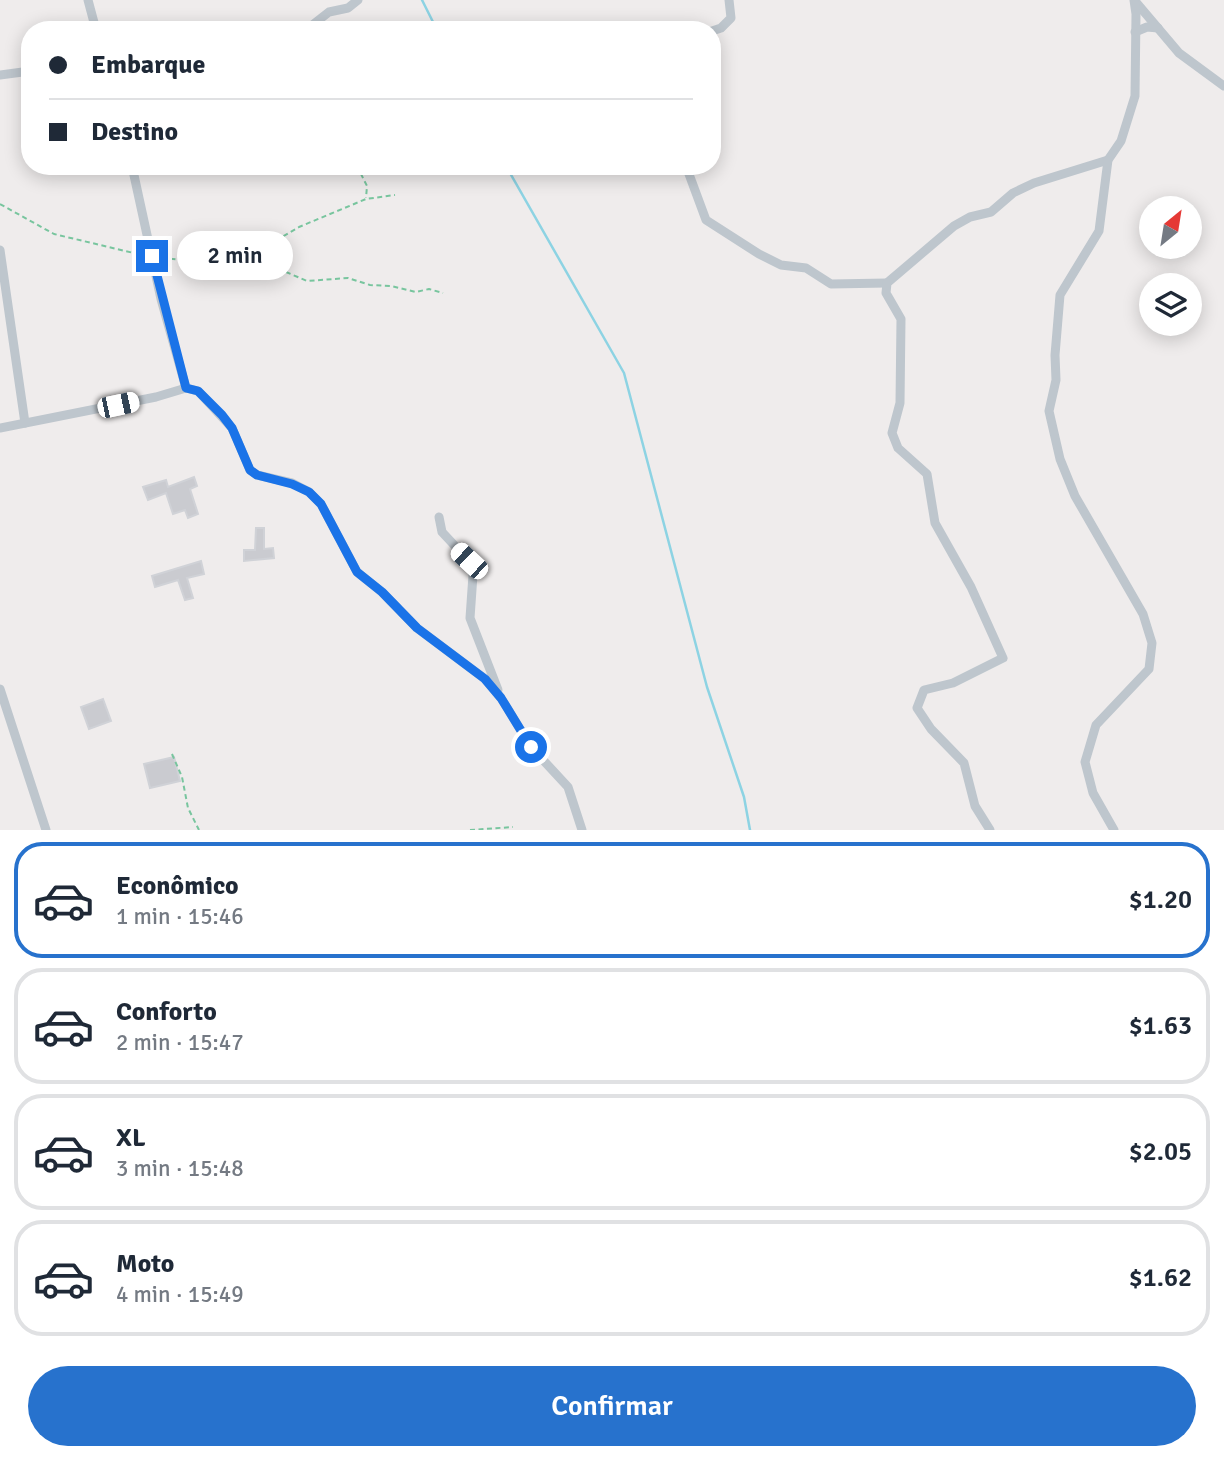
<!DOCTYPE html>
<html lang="pt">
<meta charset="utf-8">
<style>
body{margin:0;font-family:Signika,sans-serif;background:#f6f6f7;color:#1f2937;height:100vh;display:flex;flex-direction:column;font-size:26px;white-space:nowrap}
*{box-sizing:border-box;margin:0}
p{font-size:23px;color:#747a83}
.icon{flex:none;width:38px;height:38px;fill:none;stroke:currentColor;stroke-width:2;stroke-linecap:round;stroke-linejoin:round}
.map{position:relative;height:830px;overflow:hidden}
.panel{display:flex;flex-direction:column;background:#fff;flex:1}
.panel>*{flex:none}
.banner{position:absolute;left:21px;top:21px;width:700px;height:154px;border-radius:28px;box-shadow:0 4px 18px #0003;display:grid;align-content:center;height:154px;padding:0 28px;background:#fff}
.needle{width:46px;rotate:30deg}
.tools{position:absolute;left:1139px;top:196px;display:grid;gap:14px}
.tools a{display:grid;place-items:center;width:63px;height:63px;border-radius:50%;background:#fff;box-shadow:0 4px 18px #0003;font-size:35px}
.end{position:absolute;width:32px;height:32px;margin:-16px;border:9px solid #1a73e8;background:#fff;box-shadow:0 0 0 4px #fff}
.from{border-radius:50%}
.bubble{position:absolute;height:49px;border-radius:24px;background:#fff;box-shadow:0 4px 18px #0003;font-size:23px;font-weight:600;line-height:49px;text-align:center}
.car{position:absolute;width:21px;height:42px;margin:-21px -10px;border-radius:9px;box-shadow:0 0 5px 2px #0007;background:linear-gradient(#fff 24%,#345 0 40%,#fff 0 76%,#345 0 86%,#fff 0)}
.banner b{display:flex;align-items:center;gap:24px;height:66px;font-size:26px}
.banner b+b{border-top:2px solid #e0e1e3}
.banner i{width:18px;height:18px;background:#1f2937}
ul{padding:12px 0 0;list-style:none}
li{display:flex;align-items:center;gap:21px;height:116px;margin:0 14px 10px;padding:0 14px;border:4px solid #e0e1e3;border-radius:28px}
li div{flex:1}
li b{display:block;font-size:26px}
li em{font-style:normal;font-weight:600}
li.current{border-color:#2772cd}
li>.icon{width:63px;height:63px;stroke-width:1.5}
.action{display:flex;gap:14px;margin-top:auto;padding:14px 28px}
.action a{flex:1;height:80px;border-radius:42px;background:#2772cd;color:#fff;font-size:28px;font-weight:600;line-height:80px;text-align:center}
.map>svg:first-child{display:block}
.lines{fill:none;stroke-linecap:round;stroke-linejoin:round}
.stream{stroke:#8dd3e3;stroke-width:2.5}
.building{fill:#cacbd0;stroke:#d0d2d7;stroke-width:2}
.path{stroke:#78c59e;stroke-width:2;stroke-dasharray:5 3.5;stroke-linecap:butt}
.minor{stroke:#bec6cd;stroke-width:9}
.route{stroke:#1a73e8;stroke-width:9}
</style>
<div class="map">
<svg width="1224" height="830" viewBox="0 0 1224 830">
<rect width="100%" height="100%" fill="#efecec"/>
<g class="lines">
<!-- stream -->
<g class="stream">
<polyline points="422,0 437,30"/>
<polyline points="506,166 624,373 707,687 744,797 750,830"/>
</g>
</g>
<!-- building -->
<g class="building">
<polygon points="194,477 197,486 190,489 198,514 188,518 185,510 173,514 166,493 148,500 143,487 166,480 168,487"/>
<polygon points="256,528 264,528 264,549 273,548 274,558 244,561 244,550 255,550"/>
<polygon points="201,561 204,574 187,578 193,598 185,600 178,580 155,587 152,576"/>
<polygon points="103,699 111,721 89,729 81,707"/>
<polygon points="174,757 180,781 150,788 144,764"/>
</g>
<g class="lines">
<!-- path -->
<g class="path">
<polyline points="357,166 367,186 366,198"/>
<polyline points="0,204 54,234 142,255"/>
<polyline points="162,258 194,261 217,274 286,272 307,281 348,278 370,285 391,286 416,292 429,289 443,293"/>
<polyline points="204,265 265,247 299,227 366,199 395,195"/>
<polyline points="172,754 182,777 188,808 199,830"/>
<polyline points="470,830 513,827"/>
</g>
<!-- minor -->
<g class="minor">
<polyline points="88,0 96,30"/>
<polyline points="1135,1 1179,53 1224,86"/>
<polyline points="306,30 329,12 348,8 358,0"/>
<polyline points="712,31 721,28 731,18 729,0"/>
<polyline points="1135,32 1147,27 1158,28"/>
<polyline points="0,75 30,71"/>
<polyline points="132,166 161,299 186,388"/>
<polyline points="686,166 706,220 759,254 781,265 806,268 831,284 887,283"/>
<polyline points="0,250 25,423"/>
<polyline points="0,428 156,397 186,388 198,391 232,428 250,470 257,475 292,483 309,492 321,504 357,572 382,592 417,628 485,679 501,698 531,747 568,787 582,830"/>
<polyline points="439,517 442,532 469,561 473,575 470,618 498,690"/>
<polyline points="0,689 46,830"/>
<polyline points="990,830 975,806 964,763 931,729 917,708 924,690 953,683 1003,658 971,587 935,523 927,474 898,448 892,433 900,403 901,319 886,293 887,283 954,226 970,217 991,212 1013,193 1034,183 1108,160"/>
<polyline points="1114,830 1093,793 1085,762 1096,725 1149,669 1152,643 1143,614 1075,496 1060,459 1049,411 1056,380 1055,355 1060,295 1099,231 1108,160 1121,141 1135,96 1136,14 1134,0"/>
</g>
</g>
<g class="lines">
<!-- route -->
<polyline class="route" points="152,256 186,388 198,391 222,415 232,428 250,470 257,475 292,484 309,492 321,504 357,572 382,592 417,628 485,679 501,698 531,747"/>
</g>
</svg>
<div class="tools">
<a><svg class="needle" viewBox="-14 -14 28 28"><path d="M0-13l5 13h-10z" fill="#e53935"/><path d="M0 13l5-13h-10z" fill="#747a83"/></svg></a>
<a><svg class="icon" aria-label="layers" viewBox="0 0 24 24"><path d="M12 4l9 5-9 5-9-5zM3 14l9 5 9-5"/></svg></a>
</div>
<i class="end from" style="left:531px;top:747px"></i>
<i class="end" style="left:152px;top:256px"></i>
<div class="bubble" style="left:177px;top:231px;width:116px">2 min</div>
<i class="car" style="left:118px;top:405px;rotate:78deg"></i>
<i class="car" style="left:469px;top:561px;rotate:313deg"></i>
<div class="banner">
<b><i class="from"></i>Embarque</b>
<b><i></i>Destino</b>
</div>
</div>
<section class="panel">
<ul>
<li class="current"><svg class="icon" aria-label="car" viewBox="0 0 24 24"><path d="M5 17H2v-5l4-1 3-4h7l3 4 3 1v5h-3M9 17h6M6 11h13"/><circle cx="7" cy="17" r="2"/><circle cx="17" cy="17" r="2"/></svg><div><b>Econômico</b><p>1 min · 15:46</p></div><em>$1.20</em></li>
<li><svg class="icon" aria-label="car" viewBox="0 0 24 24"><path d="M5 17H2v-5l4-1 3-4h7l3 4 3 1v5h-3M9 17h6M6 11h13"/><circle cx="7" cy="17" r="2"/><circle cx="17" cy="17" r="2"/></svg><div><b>Conforto</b><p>2 min · 15:47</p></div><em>$1.63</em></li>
<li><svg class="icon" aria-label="car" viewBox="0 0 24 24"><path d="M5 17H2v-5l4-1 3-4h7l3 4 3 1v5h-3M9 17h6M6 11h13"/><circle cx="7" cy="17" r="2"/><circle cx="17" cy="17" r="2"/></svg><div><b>XL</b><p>3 min · 15:48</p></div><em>$2.05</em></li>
<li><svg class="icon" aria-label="car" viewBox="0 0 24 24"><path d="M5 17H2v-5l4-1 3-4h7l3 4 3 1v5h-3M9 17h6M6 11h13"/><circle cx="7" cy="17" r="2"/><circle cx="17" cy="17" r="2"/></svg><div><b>Moto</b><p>4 min · 15:49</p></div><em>$1.62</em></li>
</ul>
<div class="action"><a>Confirmar</a></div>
</section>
